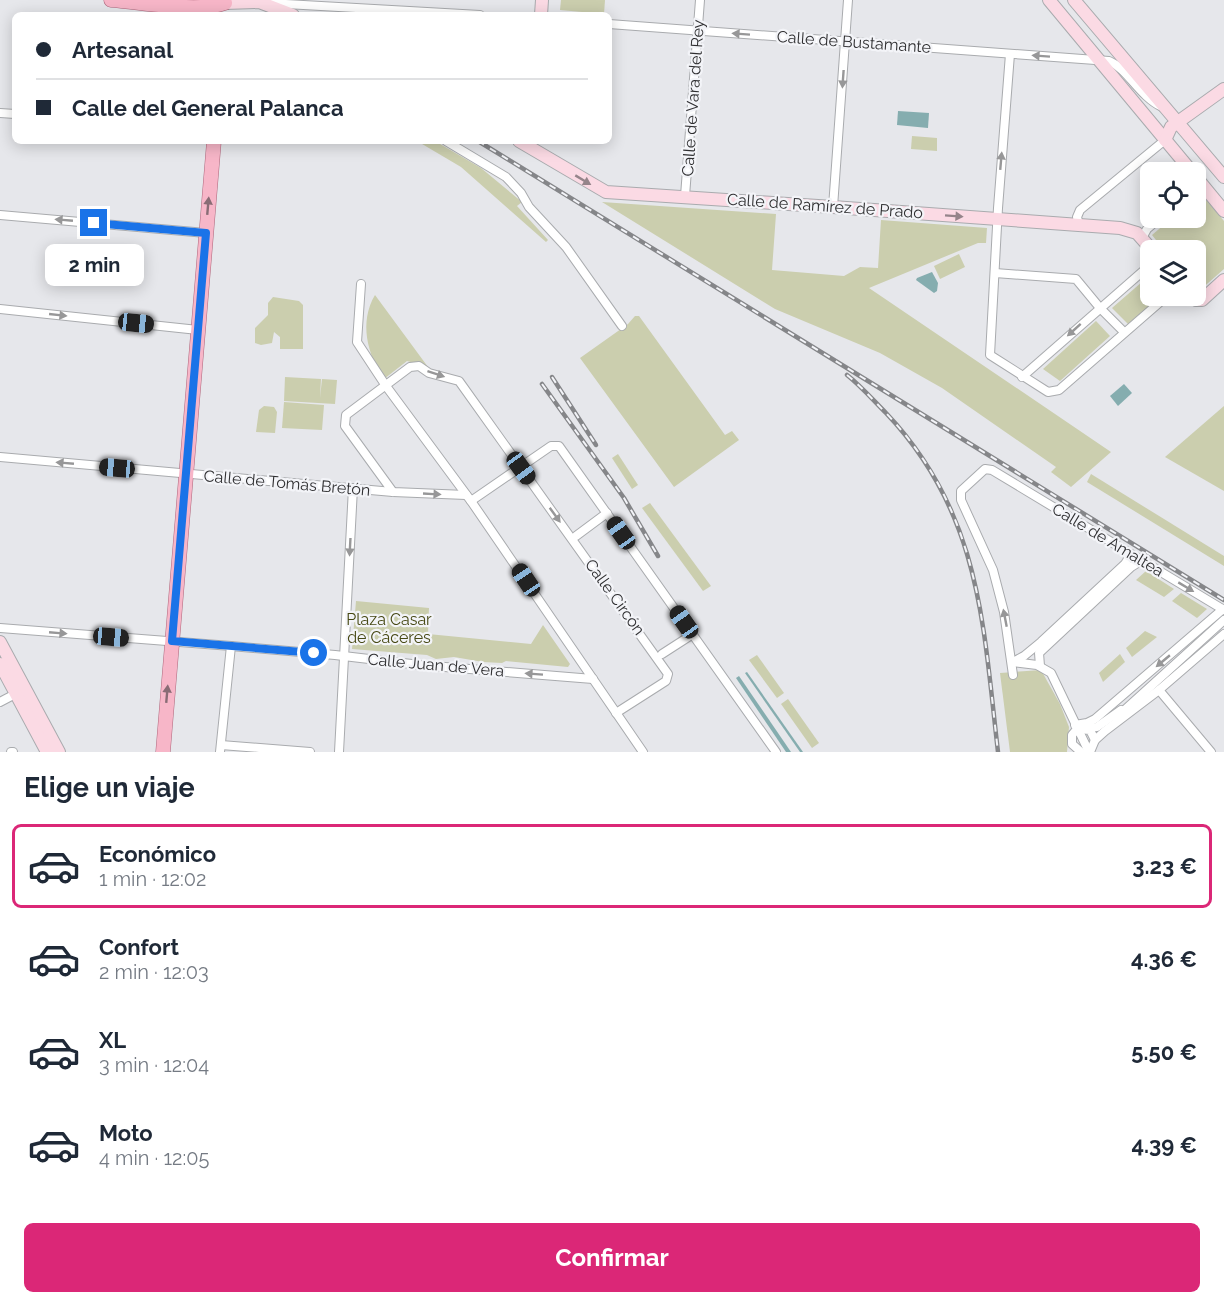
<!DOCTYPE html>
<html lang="es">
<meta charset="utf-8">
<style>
body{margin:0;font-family:Raleway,sans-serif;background:#f6f6f7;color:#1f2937;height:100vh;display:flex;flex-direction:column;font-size:22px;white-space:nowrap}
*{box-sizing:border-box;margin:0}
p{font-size:20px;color:#747a83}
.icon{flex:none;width:33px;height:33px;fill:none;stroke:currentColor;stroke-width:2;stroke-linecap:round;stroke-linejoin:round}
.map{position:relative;height:752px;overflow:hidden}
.sheet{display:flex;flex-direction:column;background:#fff;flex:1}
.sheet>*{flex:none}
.banner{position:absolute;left:12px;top:12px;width:600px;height:132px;border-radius:9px;box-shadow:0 3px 15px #0003;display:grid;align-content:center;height:132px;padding:0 24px;background:#fff}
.fabs{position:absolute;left:1140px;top:162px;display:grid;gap:12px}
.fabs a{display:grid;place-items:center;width:66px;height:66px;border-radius:9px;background:#fff;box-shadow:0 3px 15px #0003;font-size:30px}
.end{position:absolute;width:27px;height:27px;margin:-14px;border:8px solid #1a73e8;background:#fff;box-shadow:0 0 0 3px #fff}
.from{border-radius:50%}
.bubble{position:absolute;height:42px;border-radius:9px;background:#fff;box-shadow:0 3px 15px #0003;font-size:20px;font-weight:700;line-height:42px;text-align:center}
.car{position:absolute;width:18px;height:36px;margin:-18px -9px;border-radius:8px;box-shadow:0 0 4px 2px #0007;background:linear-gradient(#222 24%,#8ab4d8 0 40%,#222 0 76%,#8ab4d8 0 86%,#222 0)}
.banner b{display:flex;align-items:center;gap:21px;height:57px;font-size:22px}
.banner b+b{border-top:2px solid #e0e1e3}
.banner i{width:15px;height:15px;background:#1f2937}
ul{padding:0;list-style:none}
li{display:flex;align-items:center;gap:18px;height:84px;margin:0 12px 9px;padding:0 12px;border:3px solid transparent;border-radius:9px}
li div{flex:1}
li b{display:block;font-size:22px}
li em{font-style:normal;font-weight:700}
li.on{border-color:#db2777}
li>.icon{width:54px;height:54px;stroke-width:1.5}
h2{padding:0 24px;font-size:27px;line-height:72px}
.button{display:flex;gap:12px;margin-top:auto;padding:12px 24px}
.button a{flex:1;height:69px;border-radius:9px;background:#db2777;color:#fff;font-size:24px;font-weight:700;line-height:69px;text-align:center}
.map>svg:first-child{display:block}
.green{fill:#cbceae}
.water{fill:#85adaf}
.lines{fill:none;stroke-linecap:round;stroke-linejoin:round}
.street-casing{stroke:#a9abae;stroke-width:10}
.secondary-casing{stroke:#a9abae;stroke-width:14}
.primary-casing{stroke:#ae677c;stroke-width:15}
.street{stroke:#fff;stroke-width:8}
.secondary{stroke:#fbdae4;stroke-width:12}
.primary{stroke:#f7b6c8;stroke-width:14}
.rail-casing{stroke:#858689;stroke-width:4.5}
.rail{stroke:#f3f4f8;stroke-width:2;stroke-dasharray:7;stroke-linecap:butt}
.oneway{fill:#979798}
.oneway2{fill:#95848a}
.oneway3{fill:#896c75}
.route{stroke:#1a73e8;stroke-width:8}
.labels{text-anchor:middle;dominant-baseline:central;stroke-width:4.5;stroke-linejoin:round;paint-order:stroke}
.street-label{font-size:16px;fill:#2f2f31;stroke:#f3f4f8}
.park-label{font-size:16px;fill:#464813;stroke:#f3f4f8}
</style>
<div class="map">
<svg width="1224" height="752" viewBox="0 0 1224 752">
<rect width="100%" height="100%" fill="#e6e7eb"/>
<!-- green -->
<g class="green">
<polygon points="561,0 605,0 604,14 560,10"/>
<polygon points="912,136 937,138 937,151 911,149"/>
<polygon points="417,141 435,141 481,168 522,202 517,206 548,240 546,242 461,167"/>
<polygon points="1200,193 1224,221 1224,269 1199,291 1196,288 1196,250 1164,250 1152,235 1172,218 1196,218 1196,197"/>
<polygon points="602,202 776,214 772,270 844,276 860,267 878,268 881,220 987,228 986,243 978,243 869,288 1111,452 1071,487 1051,472 1056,467 942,388 880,353 775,309"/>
<polygon points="959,254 965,267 940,279 934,266"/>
<polygon points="1150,275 1150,296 1161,296 1128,324 1112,308"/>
<path d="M 375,295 L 428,367 L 407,361 L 384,379 C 367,354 359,322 375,295 Z"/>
<polygon points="273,297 299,301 303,305 303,349 280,349 280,337 274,332 272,343 261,345 255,343 255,328 268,315 268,303"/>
<polygon points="635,316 639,316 725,435 732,431 739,440 674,487 580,358 628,324"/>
<polygon points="1096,321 1110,336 1060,381 1043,369"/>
<polygon points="285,377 321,379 320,398 322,379 337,380 335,404 284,401"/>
<polygon points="284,402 324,405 322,430 282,428"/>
<polygon points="264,406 274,407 277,412 275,433 256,432 259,410"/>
<polygon points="1224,406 1224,491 1165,457"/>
<polygon points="618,454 638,485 632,489 612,458"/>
<polygon points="1091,474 1224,556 1224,566 1087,482"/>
<polygon points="650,503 711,586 703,591 642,508"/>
<polygon points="1146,571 1174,589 1164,597 1136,580"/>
<polygon points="1181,593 1207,609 1197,618 1172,601"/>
<polygon points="356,601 429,608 428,634 531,644 543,625 570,664 568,667 506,661 502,663 483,662 454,657 436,659 427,655 352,649"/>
<polygon points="1145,631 1157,637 1132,657 1126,648"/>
<polygon points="1120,654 1125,662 1103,682 1099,673"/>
<polygon points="757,655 784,693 777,698 749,660"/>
<polygon points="1041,670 1060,704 1069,727 1067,752 1010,752 1000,673"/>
<polygon points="788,699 819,743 812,748 781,704"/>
</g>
<!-- water -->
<g class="water">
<polygon points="898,111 929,113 928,128 897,125"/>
<polygon points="932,272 938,283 937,291 934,293 916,280 917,278"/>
<polygon points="1124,384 1132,393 1118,406 1110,396"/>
<polygon points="747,672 803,752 800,752 745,673"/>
<polygon points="739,676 791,752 786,752 736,678"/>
</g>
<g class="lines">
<!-- street casing -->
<g class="street-casing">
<g id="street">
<polyline points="268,3 480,15"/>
<path d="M 609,24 L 1109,61 C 1128,69 1139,96 1162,107"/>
<polyline points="1010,54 998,208 990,355 1048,392 1059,390 1167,296"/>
<polyline points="0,113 15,114"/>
<polyline points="446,141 506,177 521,193 529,207 566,247 622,326"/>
<polyline points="685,196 700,0"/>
<polyline points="833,207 848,0"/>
<polyline points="0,215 206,233"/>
<polyline points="1079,225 1077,217 1080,210 1165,140"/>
<polyline points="1142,238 1147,229 1160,218"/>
<polyline points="995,273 1076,279 1100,308 1124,332"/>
<polyline points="361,284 357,342 386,386 471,501 643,752"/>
<polyline points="0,309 198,330"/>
<polyline points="1022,377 1150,265"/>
<polyline points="0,457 393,492 466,495"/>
<polyline points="393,492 345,426 346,415 410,367 419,366 429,373 459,381 668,674 666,681 616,713"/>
<polyline points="471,501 551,446 559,446 776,752"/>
<polyline points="576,536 607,513"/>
<polyline points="0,628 231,646 335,655 420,665 593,679"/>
<polyline points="662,654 693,634"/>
<polyline points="1013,662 1024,656 1041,642 1125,564 1128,559 1127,552"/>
<polyline points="1013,662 1037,665 1051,673 1089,752"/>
<polyline points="1040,666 1039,653 1131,567 1139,562 1144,562"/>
<polyline points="1013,675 1004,612 993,570 961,500 961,491 985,469 992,470 1224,610"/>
<polyline points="1159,690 1211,752"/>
<polyline points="0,702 19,692"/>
<polyline points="1118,716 1224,620"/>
<polyline points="1075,725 1087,723 1095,719 1223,609"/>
<polyline points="1086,728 1097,727 1121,710"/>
<polyline points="221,745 310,752"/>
<polyline points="11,752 13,752"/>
<polyline points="220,752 231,646"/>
<polyline points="339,752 353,488"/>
<polyline points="1081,752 1072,744 1072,735 1077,729 1090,730 1095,740"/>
<polyline points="1090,752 1095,740 1105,731 1159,690 1224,634"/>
</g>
</g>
<!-- secondary casing -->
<g class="secondary-casing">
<g id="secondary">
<polyline points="1049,0 1192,172"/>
<polyline points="1074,0 1224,177"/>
<polyline points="225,3 259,2 293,15"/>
<polyline points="541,15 542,0"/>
<polyline points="1165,140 1171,127 1224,89"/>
<polyline points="519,141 606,192 833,207 1120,228 1137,233 1152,250"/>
<polyline points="1196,177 1224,211"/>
<polyline points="1190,296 1196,300 1202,300 1224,280"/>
<polyline points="0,642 59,752"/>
<polyline points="0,664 47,752"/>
</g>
</g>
<!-- primary casing -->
<g class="primary-casing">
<g id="primary">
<path d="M 111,0 C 141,2 198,13 225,3"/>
<polyline points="163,752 214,141"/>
</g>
</g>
<!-- street -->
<use href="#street" class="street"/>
<!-- secondary -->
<use href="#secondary" class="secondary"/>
<!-- primary -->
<use href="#primary" class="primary"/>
<!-- rail casing -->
<g class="rail-casing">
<g id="rail">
<polyline points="478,141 1224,600"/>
<path d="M 847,375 C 861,386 873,400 886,413 C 981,513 983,624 998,752"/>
<polyline points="552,377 596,445"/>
<polyline points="542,384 624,498 658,556"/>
</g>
</g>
<!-- rail -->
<use href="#rail" class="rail"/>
</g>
<!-- one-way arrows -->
<defs><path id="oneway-solid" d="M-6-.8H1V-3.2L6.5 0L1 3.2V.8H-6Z" transform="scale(1.5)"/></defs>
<g class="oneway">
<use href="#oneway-solid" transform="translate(741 34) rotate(-176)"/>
<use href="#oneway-solid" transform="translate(1041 56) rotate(-176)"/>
<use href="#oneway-solid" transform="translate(843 79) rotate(94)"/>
<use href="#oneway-solid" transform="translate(1001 161) rotate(-85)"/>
<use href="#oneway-solid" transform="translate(64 220) rotate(-175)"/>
<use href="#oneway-solid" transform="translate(58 315) rotate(6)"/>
<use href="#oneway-solid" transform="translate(1074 330) rotate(138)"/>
<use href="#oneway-solid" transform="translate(436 374) rotate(18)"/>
<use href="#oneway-solid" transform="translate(65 463) rotate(-175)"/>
<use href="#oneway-solid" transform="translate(432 494) rotate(3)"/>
<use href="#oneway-solid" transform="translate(555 515) rotate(54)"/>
<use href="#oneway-solid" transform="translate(350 547) rotate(93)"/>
<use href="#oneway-solid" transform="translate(1186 587) rotate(31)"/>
<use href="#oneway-solid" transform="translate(1005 618) rotate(-101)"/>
<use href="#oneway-solid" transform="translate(58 633) rotate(5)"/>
<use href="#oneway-solid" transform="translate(1163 661) rotate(140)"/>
<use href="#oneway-solid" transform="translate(534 674) rotate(-176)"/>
</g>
<g class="oneway2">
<use href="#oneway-solid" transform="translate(583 180) rotate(31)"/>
<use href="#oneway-solid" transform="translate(954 216) rotate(4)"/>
</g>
<g class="oneway3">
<use href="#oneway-solid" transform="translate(208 206) rotate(-85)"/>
<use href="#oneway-solid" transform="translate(167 694) rotate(-85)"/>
</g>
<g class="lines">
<!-- route -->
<polyline class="route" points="94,223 206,233 172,641 314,653"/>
</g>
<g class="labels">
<!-- street labels -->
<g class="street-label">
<text transform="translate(854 42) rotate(4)">Calle de Bustamante</text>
<text transform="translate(693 98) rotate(-86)">Calle de Vara del Rey</text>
<text transform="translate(825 206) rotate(4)">Calle de Ramírez de Prado</text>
<text transform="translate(287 483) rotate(5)">Calle de Tomás Bretón</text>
<text transform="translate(1108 540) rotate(31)">Calle de Amaltea</text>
<text transform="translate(615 597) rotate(54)">Calle Circón</text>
<text transform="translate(436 665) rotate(5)">Calle Juan de Vera</text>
</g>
<!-- park labels -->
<g class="park-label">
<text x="389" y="619">Plaza Casar<tspan x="389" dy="18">de Cáceres</tspan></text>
</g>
</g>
</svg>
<div class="fabs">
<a><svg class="icon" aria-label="locate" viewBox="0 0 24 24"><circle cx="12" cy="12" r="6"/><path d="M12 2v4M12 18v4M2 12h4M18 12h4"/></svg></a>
<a><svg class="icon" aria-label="layers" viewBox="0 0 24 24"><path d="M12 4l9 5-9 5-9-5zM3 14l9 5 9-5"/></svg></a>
</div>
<i class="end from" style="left:314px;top:653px"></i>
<i class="end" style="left:94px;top:223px"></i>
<div class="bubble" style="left:45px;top:244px;width:99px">2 min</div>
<i class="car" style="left:136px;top:323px;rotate:96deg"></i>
<i class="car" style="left:117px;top:468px;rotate:275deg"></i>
<i class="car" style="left:521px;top:468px;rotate:144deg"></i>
<i class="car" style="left:621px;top:533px;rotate:325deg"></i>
<i class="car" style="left:526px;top:580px;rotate:326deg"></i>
<i class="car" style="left:684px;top:622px;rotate:325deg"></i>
<i class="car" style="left:111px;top:637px;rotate:95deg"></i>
<div class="banner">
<b><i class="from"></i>Artesanal</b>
<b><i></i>Calle del General Palanca</b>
</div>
</div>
<section class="sheet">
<h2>Elige un viaje</h2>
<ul>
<li class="on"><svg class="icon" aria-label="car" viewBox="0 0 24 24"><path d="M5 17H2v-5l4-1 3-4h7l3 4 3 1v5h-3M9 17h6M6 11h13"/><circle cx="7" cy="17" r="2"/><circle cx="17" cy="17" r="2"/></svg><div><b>Económico</b><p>1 min · 12:02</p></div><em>3.23 €</em></li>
<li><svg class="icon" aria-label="car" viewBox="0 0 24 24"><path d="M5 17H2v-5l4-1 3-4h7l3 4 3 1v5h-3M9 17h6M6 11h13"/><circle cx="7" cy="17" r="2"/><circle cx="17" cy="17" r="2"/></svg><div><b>Confort</b><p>2 min · 12:03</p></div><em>4.36 €</em></li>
<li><svg class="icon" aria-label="car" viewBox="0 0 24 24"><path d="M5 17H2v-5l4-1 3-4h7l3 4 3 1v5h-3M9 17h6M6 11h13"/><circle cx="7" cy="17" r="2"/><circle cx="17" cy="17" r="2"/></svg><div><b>XL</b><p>3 min · 12:04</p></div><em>5.50 €</em></li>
<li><svg class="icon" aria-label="car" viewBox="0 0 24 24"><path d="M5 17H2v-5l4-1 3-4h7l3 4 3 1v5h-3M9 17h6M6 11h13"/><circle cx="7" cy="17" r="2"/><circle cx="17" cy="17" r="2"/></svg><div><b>Moto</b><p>4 min · 12:05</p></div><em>4.39 €</em></li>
</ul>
<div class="button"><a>Confirmar</a></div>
</section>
